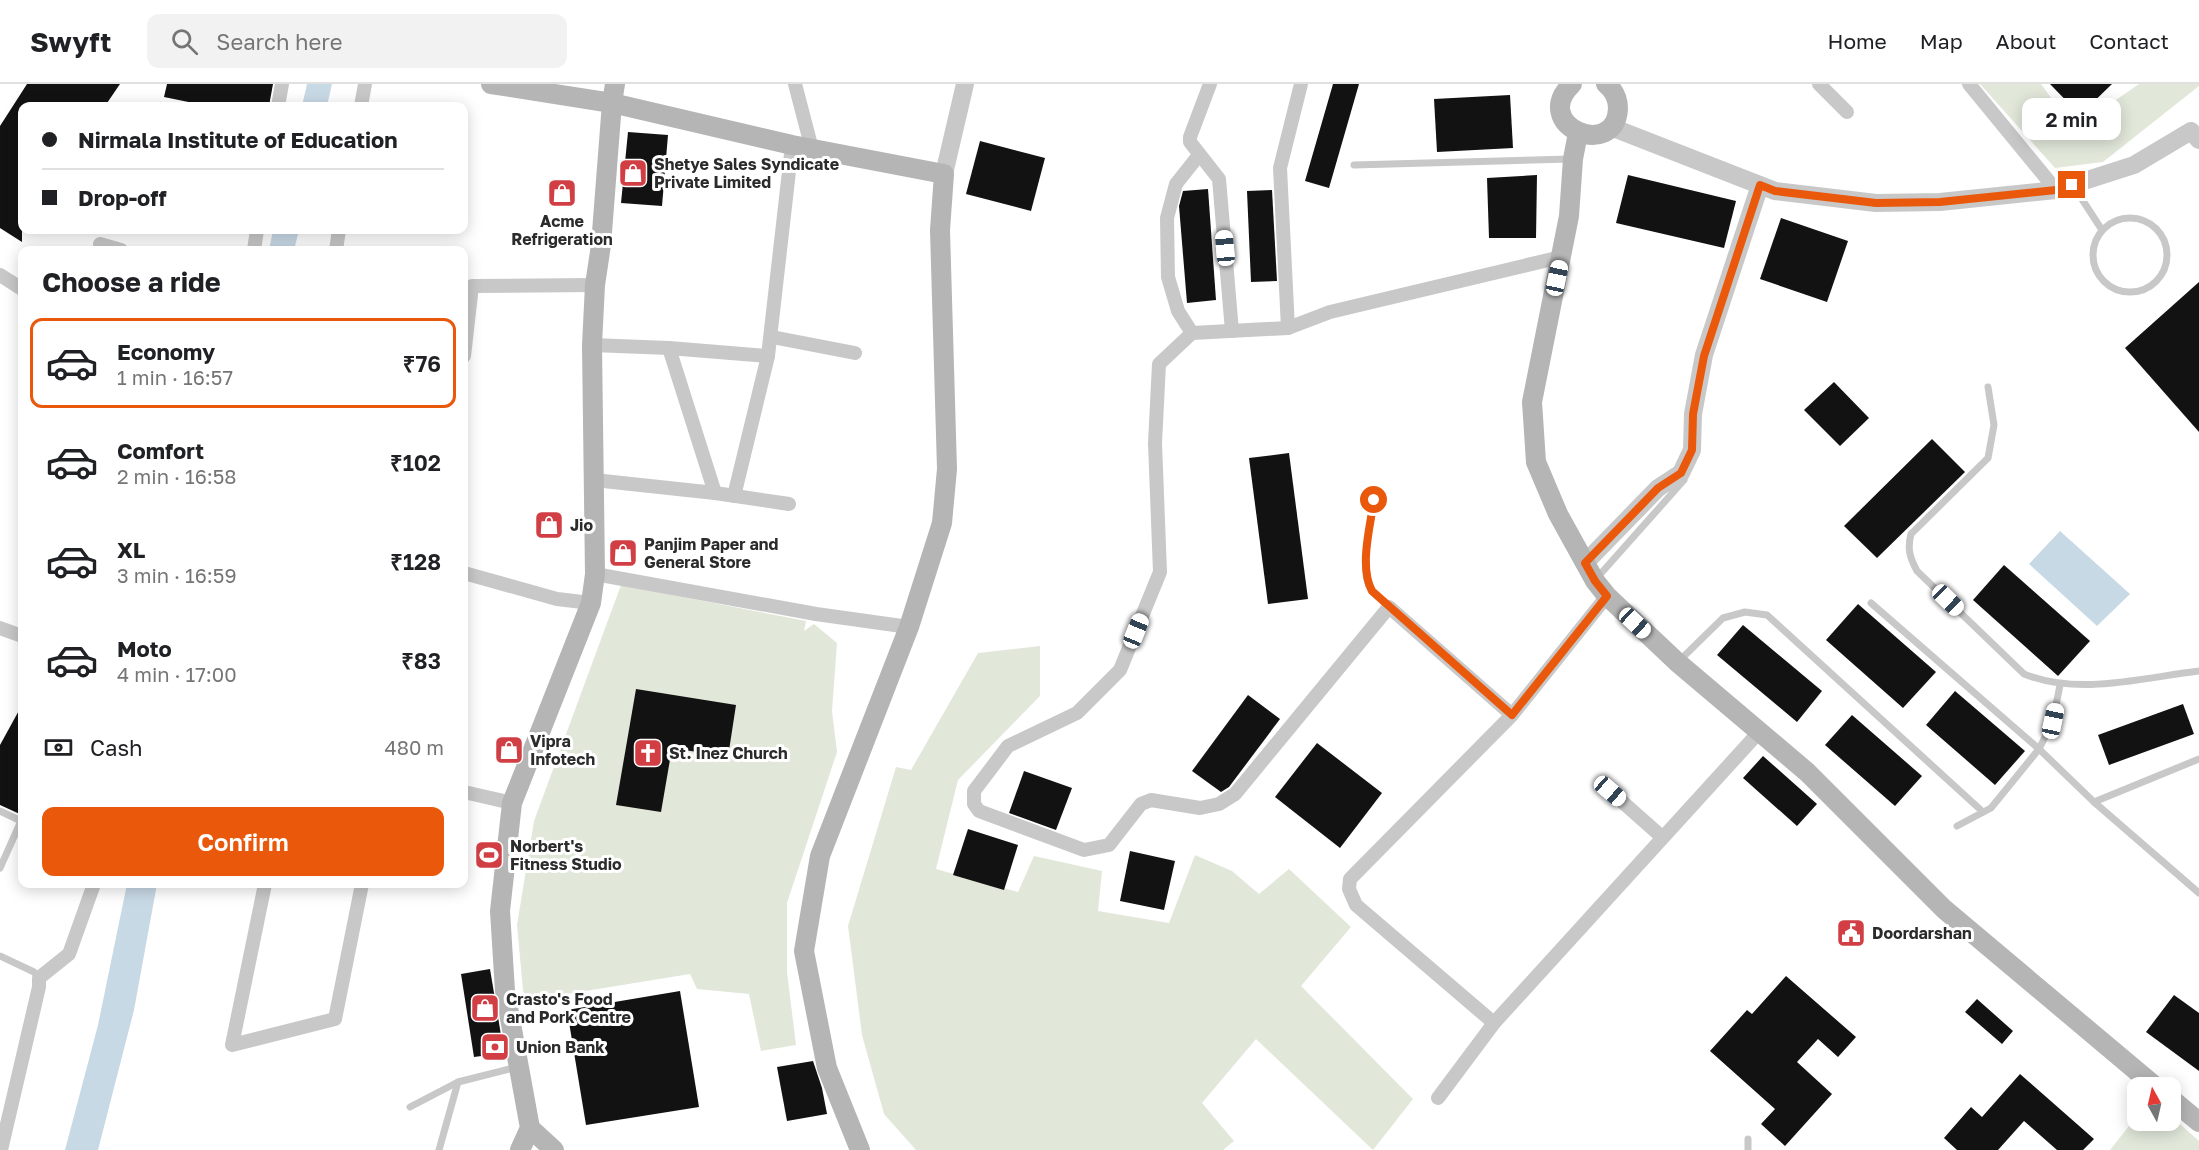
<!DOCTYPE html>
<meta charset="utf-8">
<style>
body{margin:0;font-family:"Golos Text",sans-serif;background:#f2f2f2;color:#202124;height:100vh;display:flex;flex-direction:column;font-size:22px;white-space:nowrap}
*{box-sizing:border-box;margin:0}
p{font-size:20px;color:#757577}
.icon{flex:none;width:33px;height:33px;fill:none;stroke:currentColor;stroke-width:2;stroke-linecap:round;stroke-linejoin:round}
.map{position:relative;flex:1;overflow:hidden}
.panel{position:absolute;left:18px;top:162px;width:450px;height:642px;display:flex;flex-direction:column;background:#fff;border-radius:12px;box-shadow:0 3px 15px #0003}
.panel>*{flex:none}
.top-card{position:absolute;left:18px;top:18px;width:450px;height:132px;border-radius:12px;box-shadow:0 3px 15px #0003;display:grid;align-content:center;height:132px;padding:0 24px;background:#fff}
.needle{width:39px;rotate:352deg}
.controls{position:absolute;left:2127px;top:993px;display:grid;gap:12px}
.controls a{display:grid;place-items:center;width:54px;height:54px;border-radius:12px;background:#fff;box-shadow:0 3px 15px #0003;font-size:30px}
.end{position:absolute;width:27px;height:27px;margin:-14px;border:8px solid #ea580c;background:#fff;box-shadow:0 0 0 3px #fff}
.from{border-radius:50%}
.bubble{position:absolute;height:42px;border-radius:12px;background:#fff;box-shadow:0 3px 15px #0003;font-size:20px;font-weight:600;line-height:42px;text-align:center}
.car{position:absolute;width:18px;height:36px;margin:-18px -9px;border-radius:8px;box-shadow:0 0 4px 2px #0007;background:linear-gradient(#fff 24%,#345 0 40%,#fff 0 76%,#345 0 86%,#fff 0)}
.top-card b{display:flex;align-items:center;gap:21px;height:57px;font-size:22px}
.top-card b+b{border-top:2px solid #e0e0e0}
.top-card i{width:15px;height:15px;background:#202124}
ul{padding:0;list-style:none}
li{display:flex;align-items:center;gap:18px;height:90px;margin:0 12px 9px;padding:0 12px;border:3px solid transparent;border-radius:12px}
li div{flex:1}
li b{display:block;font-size:22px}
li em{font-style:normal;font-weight:600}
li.on{border-color:#ea580c}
li>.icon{width:54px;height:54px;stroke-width:1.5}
h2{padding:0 24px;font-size:27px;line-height:72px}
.pay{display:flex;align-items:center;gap:15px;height:66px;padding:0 24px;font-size:22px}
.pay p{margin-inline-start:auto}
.action{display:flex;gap:12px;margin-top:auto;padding:12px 24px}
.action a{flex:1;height:69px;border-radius:12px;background:#ea580c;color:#fff;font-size:24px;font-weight:600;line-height:69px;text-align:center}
header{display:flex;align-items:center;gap:36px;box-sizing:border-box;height:84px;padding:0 30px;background:#fff;border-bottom:2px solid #e0e0e0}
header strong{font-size:28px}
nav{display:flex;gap:33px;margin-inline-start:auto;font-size:21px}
.search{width:420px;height:54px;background:#f2f2f2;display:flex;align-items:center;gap:15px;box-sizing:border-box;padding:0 21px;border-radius:12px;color:#757577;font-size:22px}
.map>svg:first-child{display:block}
.green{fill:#e1e8da}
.water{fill:#c8d9e6}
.building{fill:#121212}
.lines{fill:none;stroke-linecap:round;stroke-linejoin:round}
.service{stroke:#c8c8c8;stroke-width:7}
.minor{stroke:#c8c8c8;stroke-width:14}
.tertiary{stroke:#c8c8c8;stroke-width:18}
.secondary{stroke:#b5b5b5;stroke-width:20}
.route{stroke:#ea580c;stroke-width:8}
.labels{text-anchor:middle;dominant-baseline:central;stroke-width:6;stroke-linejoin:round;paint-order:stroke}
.poi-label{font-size:16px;font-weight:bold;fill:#2b2b2b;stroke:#fff;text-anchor:start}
</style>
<header>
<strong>Swyft</strong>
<div class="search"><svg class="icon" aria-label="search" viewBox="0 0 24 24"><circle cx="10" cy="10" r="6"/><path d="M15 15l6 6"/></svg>Search here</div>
<nav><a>Home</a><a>Map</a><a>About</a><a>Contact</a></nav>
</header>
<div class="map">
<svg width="2199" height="1066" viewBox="0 0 2199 1066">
<rect width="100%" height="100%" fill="#fff"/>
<!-- green -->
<g class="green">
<polygon points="1980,0 2041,0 2074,45 2139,0 2199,0 2199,2 2103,78 2055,84"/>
<polygon points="621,501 806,537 804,547 814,540 837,559 832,627 837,668 787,819 787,888 796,961 761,967 749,910 697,905 690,890 524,917 517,841 534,737"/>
<polygon points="1040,562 1040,612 958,696 936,785 1018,808 1034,772 1102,787 1098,827 1169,839 1195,771 1232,787 1259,810 1289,785 1351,843 1301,902 1413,1015 1373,1066 1256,955 1202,1019 1234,1057 1223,1066 916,1066 884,1030 862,951 848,842 896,683 911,686 978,569"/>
<polygon points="2137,1032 2138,1036 2170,1036 2171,1032 2199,1057 2199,1066 2110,1066"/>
</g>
<!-- water -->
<g class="water">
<polygon points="307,0 332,0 327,22 302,22"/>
<polygon points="273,146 299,146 294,166 269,166"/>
<polygon points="2060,447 2130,510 2097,542 2029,480"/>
<polygon points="127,800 157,800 134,926 98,1066 65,1066 98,941"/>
</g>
<!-- building -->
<g class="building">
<polygon points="27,0 120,0 105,22 22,22 22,158 0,144 0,42"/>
<polygon points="167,0 273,0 269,22 208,22 164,13"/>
<polygon points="1333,0 1359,0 1329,104 1305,97"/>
<polygon points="2050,0 2112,0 2080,31"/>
<polygon points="1510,11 1513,64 1437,68 1434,15"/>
<polygon points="628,48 668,51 662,122 621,119"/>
<polygon points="980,57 1045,74 1031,127 966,110"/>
<polygon points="1537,91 1536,154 1489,154 1487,94"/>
<polygon points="1628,91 1736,117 1724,164 1616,139"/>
<polygon points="1208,105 1216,216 1187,219 1179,122 1183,107"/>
<polygon points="1272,106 1277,197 1251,198 1247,107"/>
<polygon points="1781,134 1848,157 1827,218 1760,195"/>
<polygon points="2199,198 2199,348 2125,264"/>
<polygon points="1834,298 1869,334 1840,362 1804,326"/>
<polygon points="1932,355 1965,388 1877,474 1844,442"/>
<polygon points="1289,369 1308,515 1268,520 1249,374"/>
<polygon points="2004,481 2090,557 2058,592 1973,516"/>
<polygon points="1858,520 1936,588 1903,624 1826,556"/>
<polygon points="1743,541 1822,607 1797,638 1717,571"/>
<polygon points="636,605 736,621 728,673 672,664 661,728 616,721"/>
<polygon points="1955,607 2025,667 1995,701 1926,641"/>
<polygon points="1248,611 1280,635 1229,703 1221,708 1192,687"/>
<polygon points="2183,620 2194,650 2109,681 2098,651"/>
<polygon points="22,621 22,731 0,721 0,661"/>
<polygon points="1852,631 1922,692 1895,722 1825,661"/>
<polygon points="1317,659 1382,709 1340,764 1275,713"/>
<polygon points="1763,672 1817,720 1797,742 1743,694"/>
<polygon points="1024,687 1072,704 1056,746 1009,729"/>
<polygon points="968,745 1018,761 1004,806 953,791"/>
<polygon points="1130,767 1175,777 1164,826 1120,817"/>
<polygon points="490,885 504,969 474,973 461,890"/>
<polygon points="1786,892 1856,953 1838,973 1818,955 1797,978 1832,1010 1785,1062 1761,1040 1775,1025 1710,967 1747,926 1752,930"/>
<polygon points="680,907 699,1023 586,1041 567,926"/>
<polygon points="2174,911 2199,929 2199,987 2146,948"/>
<polygon points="1977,915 2013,947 2002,960 1965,928"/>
<polygon points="813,977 822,1004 827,1030 787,1037 777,983"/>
<polygon points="2020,990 2094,1055 2083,1066 2057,1066 2024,1037 1998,1066 1957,1066 1944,1054 1971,1023 1982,1033"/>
</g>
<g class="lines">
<!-- service -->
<g class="service">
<polyline points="1354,81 1570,75"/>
<polyline points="2074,103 2102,146"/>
<circle cx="2130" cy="171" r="37"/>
<path d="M 1988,303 L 1994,341 L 1988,374 L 1911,450 C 1907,465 1910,474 1917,487 L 2024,590 C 2079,612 2141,594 2199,587"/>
<path d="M 1374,416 C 1371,439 1360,482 1369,502 C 1373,510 1382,516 1389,523"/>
<polyline points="1596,495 1684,396"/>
<polyline points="1871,519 2039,665 2094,718 2199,809"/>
<polyline points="1679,577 1723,534 1745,528 1767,531 1983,728"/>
<polyline points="2094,718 2199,675"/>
<polyline points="0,727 21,737 0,784"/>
<polyline points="1957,742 1991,724 2039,665 2053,637 2060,601"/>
<polyline points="0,872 34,888 39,894"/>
<polyline points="410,1023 458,998 517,983"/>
<polyline points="1748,1055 1748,1066"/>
<polyline points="439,1066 458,998"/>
</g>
<!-- minor -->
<g class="minor">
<polyline points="795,0 812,65"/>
<polyline points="1210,0 1190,53 1190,58 1219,95 1232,247"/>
<polyline points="1819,0 1847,28"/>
<polyline points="1969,0 2056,106"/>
<polyline points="278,22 282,0"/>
<polyline points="361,22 365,0"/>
<polyline points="100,160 121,166"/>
<polyline points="254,166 257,146"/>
<polyline points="336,166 339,146"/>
<polyline points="0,191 22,205"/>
<polyline points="1288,244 1280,84 1301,0"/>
<polyline points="1192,249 1178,227 1168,193 1167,134 1176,100 1199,71"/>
<polyline points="772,253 855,269"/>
<polyline points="592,261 669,264 768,272 792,61"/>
<polyline points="669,264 715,409"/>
<polyline points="464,272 472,202 595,201"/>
<polyline points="594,396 715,409 789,420"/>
<polyline points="734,412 768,272"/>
<polyline points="464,489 557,515 591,519"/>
<polyline points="595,490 816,530 909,543"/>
<polyline points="0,544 22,552"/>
<polyline points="1512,631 1389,523 1235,710 1219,720 1200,724 1151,716 1141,720 1109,761 1084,766 979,727 974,720 974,707 1008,662 1077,629 1120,586 1160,488 1155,359 1159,280 1192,249 1288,244 1330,228 1561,173"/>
<polyline points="1610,707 1662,753"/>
<polyline points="464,708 512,719"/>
<polyline points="265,800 232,961 335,935 362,800"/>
<polyline points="1494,939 1356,821 1349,805 1350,795 1512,631 1607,512"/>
<polyline points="1438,1014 1494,939 1760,647"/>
<polyline points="1,1066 39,903 39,894 69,870 94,800"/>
</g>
<!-- tertiary -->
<g class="tertiary">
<polyline points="1611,43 1775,107 1876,119 1940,118 2056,106 2134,81 2191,47 2199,56"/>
<polyline points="944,90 965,0"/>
<polyline points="1585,479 1658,404 1681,389 1692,366 1693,330 1704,271 1760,101"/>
</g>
<!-- secondary -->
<g class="secondary">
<polyline points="491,0 612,19 792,61 944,90 940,146 947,385 942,439 909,543 820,772 804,867 827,984 860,1066"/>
<path d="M 1572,0 C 1529,41 1615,77 1618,25 C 1618,15 1614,6 1606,0"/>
<polyline points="1578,49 1573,75 1569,132 1532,318 1536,378 1558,430 1595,497 1607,512 1677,578 1807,688 1944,825 2157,1004"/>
<polyline points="2170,1014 2199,1038"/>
<polyline points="530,1044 554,1066"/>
<polyline points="520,1066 530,1044 505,907 500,827 512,719 591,519 595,490 592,261 595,201 601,161 612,19 615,0"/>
</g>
</g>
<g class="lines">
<!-- route -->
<path class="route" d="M 1374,416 C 1370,443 1359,483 1372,507 L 1512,631 L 1607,512 L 1595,497 L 1585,479 L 1658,404 L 1681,389 L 1692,366 L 1693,330 L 1704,272 L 1760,101 L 1775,107 L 1876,119 L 1940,118 L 2056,106 L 2072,101"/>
</g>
<!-- icons -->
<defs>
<g id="shop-square" transform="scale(1.5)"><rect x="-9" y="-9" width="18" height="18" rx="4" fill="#d13f45" stroke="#fff"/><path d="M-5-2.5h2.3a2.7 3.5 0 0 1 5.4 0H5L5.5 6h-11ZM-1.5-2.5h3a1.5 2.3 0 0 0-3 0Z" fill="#fff"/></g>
<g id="church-square" transform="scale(1.5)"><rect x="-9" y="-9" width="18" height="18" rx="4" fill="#d13f45" stroke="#fff"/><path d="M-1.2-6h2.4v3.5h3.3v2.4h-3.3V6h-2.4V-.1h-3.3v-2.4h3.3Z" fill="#fff"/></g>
<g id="stadium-square" transform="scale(1.5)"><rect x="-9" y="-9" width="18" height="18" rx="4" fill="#d13f45" stroke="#fff"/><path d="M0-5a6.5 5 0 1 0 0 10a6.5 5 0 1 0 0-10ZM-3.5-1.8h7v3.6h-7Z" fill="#fff"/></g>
<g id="civic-square" transform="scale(1.5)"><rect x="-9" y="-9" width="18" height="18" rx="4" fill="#d13f45" stroke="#fff"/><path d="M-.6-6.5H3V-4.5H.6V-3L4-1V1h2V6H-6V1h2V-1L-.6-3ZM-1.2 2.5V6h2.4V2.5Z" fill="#fff"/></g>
<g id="bank-square" transform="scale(1.5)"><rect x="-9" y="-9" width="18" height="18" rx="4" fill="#d13f45" stroke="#fff"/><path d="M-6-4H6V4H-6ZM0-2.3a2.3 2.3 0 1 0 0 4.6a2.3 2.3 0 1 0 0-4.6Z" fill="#fff"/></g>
</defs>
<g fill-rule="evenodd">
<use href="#shop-square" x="633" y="89"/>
<use href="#shop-square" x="562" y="109"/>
<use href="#shop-square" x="549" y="441"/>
<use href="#shop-square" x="623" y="469"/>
<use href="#shop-square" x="509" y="666"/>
<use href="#church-square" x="648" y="669"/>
<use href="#stadium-square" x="489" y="771"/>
<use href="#civic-square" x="1851" y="849"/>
<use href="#shop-square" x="485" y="924"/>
<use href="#bank-square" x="495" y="963"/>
</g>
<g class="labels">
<!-- poi labels -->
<g class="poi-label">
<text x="654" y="80">Shetye Sales Syndicate<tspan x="654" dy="18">Private Limited</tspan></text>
<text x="562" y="137" text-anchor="middle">Acme<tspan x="562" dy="18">Refrigeration</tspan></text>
<text x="570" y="441">Jio</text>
<text x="644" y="460">Panjim Paper and<tspan x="644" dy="18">General Store</tspan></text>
<text x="530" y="657">Vipra<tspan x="530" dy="18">Infotech</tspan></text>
<text x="669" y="669">St. Inez Church</text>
<text x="510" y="762">Norbert's<tspan x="510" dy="18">Fitness Studio</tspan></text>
<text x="1872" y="849">Doordarshan</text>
<text x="506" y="915">Crasto's Food<tspan x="506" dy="18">and Pork Centre</tspan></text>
<text x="516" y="963">Union Bank</text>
</g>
</g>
</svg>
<div class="controls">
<a><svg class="needle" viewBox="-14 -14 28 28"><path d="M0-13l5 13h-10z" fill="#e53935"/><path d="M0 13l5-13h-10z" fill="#757577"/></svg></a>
</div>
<i class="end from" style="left:1374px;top:416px"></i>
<i class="end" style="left:2072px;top:101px"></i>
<div class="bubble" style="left:2022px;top:14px;width:99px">2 min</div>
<i class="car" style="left:1225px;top:164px;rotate:355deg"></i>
<i class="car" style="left:1557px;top:194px;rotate:12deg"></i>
<i class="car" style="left:1948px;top:516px;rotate:134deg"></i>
<i class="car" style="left:1635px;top:539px;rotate:133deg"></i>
<i class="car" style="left:1136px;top:547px;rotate:22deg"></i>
<i class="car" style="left:2053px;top:637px;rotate:12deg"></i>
<i class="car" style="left:1610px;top:707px;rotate:131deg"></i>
<div class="top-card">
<b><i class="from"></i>Nirmala Institute of Education</b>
<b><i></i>Drop-off</b>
</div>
<section class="panel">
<h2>Choose a ride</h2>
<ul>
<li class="on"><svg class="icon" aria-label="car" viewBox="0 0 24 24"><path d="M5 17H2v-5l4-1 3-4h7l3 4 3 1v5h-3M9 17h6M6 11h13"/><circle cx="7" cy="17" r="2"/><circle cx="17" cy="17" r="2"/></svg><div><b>Economy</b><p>1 min · 16:57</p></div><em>₹76</em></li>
<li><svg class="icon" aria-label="car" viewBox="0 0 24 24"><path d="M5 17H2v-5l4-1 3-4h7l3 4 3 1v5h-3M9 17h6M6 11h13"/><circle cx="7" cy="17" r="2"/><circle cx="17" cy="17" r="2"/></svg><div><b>Comfort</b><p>2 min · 16:58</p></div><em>₹102</em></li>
<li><svg class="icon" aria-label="car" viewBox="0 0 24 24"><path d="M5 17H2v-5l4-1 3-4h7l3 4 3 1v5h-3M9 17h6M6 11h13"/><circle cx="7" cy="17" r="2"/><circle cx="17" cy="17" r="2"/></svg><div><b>XL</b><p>3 min · 16:59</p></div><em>₹128</em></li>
<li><svg class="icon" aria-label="car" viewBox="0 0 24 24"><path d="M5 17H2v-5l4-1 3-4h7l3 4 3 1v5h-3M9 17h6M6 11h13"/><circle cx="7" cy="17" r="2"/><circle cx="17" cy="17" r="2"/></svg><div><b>Moto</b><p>4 min · 17:00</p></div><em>₹83</em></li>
</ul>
<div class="pay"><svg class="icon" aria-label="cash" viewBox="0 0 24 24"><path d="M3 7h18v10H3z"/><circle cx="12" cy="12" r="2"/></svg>Cash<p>480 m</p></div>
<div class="action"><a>Confirm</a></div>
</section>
</div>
